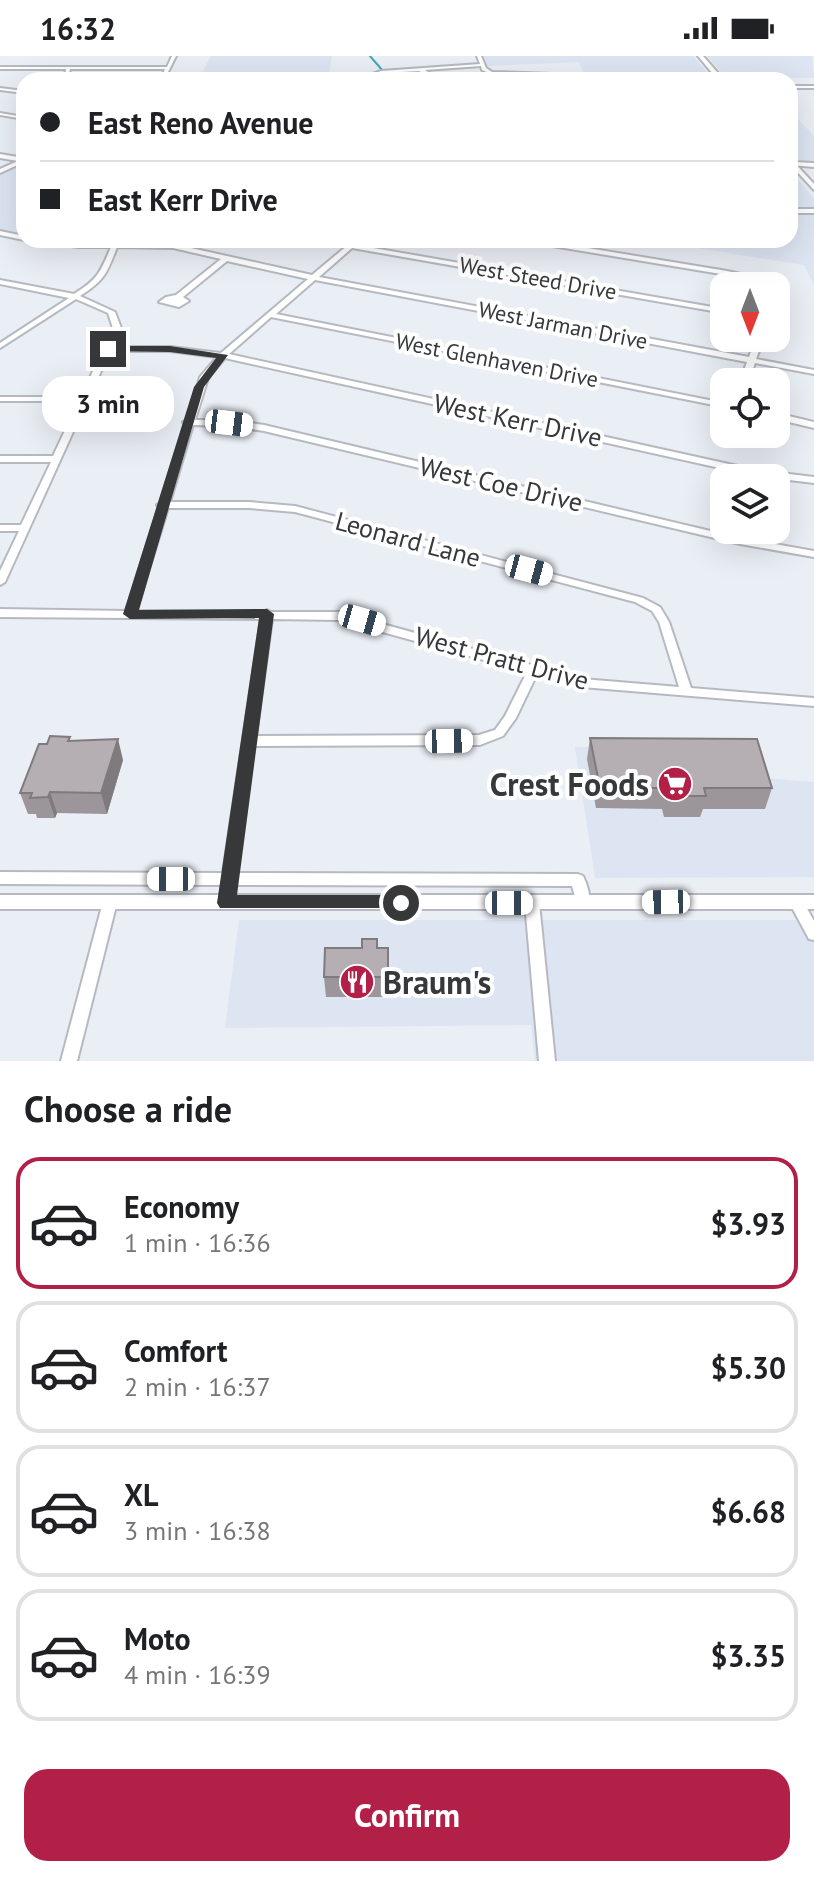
<!DOCTYPE html>
<meta charset="utf-8">
<style>
body{margin:0;font-family:"PT Sans",sans-serif;background:#f6f6f6;color:#202124;height:100vh;display:flex;flex-direction:column;font-size:30px;white-space:nowrap}
*{box-sizing:border-box;margin:0}
p{font-size:26px;color:#757577}
.icon{flex:none;width:44px;height:44px;fill:none;stroke:currentColor;stroke-width:2;stroke-linecap:round;stroke-linejoin:round}
.map{position:relative;height:1005px;overflow:hidden}
.drawer{display:flex;flex-direction:column;background:#fff;flex:1}
.drawer>*{flex:none}
.banner{position:absolute;left:16px;top:16px;width:782px;height:176px;border-radius:24px;box-shadow:0 8px 32px #0002;display:grid;align-content:center;height:176px;padding:0 24px;background:#fff}
.needle{width:52px;rotate:180deg}
.tools{position:absolute;left:710px;top:216px;display:grid;gap:16px}
.tools a{display:grid;place-items:center;width:80px;height:80px;border-radius:16px;background:#fff;box-shadow:0 8px 32px #0002;font-size:40px}
.end{position:absolute;width:36px;height:36px;margin:-18px;border:10px solid #36383a;background:#fff;box-shadow:0 0 0 4px #fff}
.from{border-radius:50%}
.bubble{position:absolute;height:56px;border-radius:24px;background:#fff;box-shadow:0 8px 32px #0002;font-size:26px;font-weight:600;line-height:56px;text-align:center}
.car{position:absolute;width:24px;height:48px;margin:-24px -12px;border-radius:10px;box-shadow:0 0 6px 2px #0007;background:linear-gradient(#fff 24%,#345 0 40%,#fff 0 76%,#345 0 86%,#fff 0)}
.banner b{display:flex;align-items:center;gap:28px;height:76px;font-size:30px}
.banner b+b{border-top:2px solid #e0e0e0}
.banner i{width:20px;height:20px;background:#202124}
ul{padding:0;list-style:none}
li{display:flex;align-items:center;gap:24px;height:132px;margin:0 16px 12px;padding:0 8px;border:4px solid #e0e0e0;border-radius:24px}
li div{flex:1}
li b{display:block;font-size:30px}
li em{font-style:normal;font-weight:600}
li.current{border-color:#b22048}
li>.icon{width:72px;height:72px;stroke-width:1.5}
h2{padding:0 24px;font-size:36px;line-height:96px}
.primary-button{display:flex;gap:16px;margin-top:auto;padding:16px 24px}
.primary-button a{flex:1;height:92px;border-radius:24px;background:#b22048;color:#fff;font-size:32px;font-weight:600;line-height:92px;text-align:center}
.status{display:flex;justify-content:space-between;align-items:center;height:56px;padding:0 40px;background:#fff;direction:ltr}
.status svg{height:22px;fill:currentColor}
.map>svg:first-child{display:block}
.built{fill:#dde5f3}
.lines{fill:none;stroke-linecap:round;stroke-linejoin:round}
.stream{stroke:#43a7b7;stroke-width:2}
.minor-casing{stroke:#b6bac0;stroke-width:4}
.major-casing{stroke:#b6bac0;stroke-width:4}
.minor{fill:#fff;fill-rule:evenodd}
.major{fill:#fff;fill-rule:evenodd}
.wall{fill:#9c969a}
.shaded-wall{fill:#7f7a7d}
.building{fill:#b5aeb3;stroke:#7f7a7d;stroke-width:2}
.route{fill:#36383a}
.labels{text-anchor:middle;dominant-baseline:central;stroke-width:8;stroke-linejoin:round;paint-order:stroke}
.far-street-label{font-size:22px;fill:#36383a;stroke:#fff}
.street-label{font-size:26px;fill:#36383a;stroke:#fff}
.near-poi-label{font-size:32px;font-weight:bold;fill:#36383a;stroke:#fff;text-anchor:end}
</style>
<div class="status"><b>16:32</b><svg viewBox="0 0 49 12"><path d="M0 12V9h3v3zM5 12V6h3v6zM10 12V3h3v9zM15 12V0h3v12zM26 1h20v11H26zM47 4h2v5h-2z"/></svg></div>
<div class="map">
<svg width="814" height="1005" viewBox="0 0 814 1005">
<rect width="100%" height="100%" fill="#eaeef5"/>
<!-- built -->
<g class="built">
<polygon points="211,0 332,0 328,24 198,24"/>
<polygon points="483,0 693,0 713,24 587,24 579,6 485,10"/>
<polygon points="707,0 812,0 814,22 726,22"/>
<polygon points="790,55 814,80 814,108 800,107 790,96"/>
<polygon points="24,107 24,178 0,174 0,118"/>
<polygon points="790,114 814,143 814,229 804,209 646,184 790,184"/>
<polygon points="575,691 755,691 764,722 814,726 814,821 595,822"/>
<polygon points="239,864 814,864 814,1005 535,1005 531,969 225,972"/>
</g>
<g class="lines">
<!-- stream -->
<g class="stream">
<polyline points="370,0 383,15"/>
<polyline points="385,16 395,24"/>
</g>
<!-- minor casing -->
<g class="minor-casing">
<g id="minor">
<polygon points="172,0 176,0 164,24 160,24 165,13 70,13 69,18 81,24 75,24 65,20 66,13 0,13 0,11 167,11"/>
<polygon points="477,0 481,0 486,12 492,16 553,18 551,19 491,18 482,14 481,10 425,14 440,24 435,24 419,15 382,17 362,24 356,24 381,15 480,8"/>
<rect x="790" y="30" width="24" height="2"/>
<polygon points="0,32 24,35 24,37 0,34"/>
<polygon points="0,57 24,61 24,63 0,59"/>
<polygon points="0,98 24,102 24,106 0,117 0,113 18,105 0,102"/>
<polygon points="793,106 814,107 814,111 791,109 790,108"/>
<rect x="790" y="153" width="24" height="4"/>
<polygon points="0,175 24,180 24,184 0,179"/>
<path d="M 34,184 L 53,184 L 79,187 L 173,188 L 312,219 L 354,184 L 361,184 L 356,189 L 724,253 L 724,257 L 352,192 L 319,221 L 749,301 L 756,282 L 764,282 L 756,303 L 814,314 L 814,318 L 755,307 L 748,326 L 740,326 L 747,306 L 315,224 L 276,258 L 724,347 L 724,351 L 271,261 L 229,298 L 756,414 L 814,421 L 814,427 L 756,420 L 225,302 L 208,322 L 195,364 L 229,364 L 264,369 L 740,482 L 814,495 L 814,501 L 740,488 L 264,375 L 229,370 L 193,369 L 170,446 L 249,446 L 295,450 L 643,542 L 660,551 L 669,566 L 691,632 L 814,642 L 814,650 L 582,631 L 537,618 L 516,662 L 503,680 L 480,689 L 254,690 L 237,817 L 578,818 L 583,820 C 587,828 592,843 588,851 L 583,853 L 578,851 L 572,830 L 235,829 L 231,851 L 226,853 L 221,851 L 219,847 L 222,829 L 0,828 L 0,816 L 223,817 L 261,563 L 0,561 L 0,553 L 126,555 L 159,451 L 157,449 L 160,447 L 185,368 L 183,366 L 187,364 L 200,321 L 217,301 L 170,295 L 110,295 L 89,342 L 90,343 L 87,345 L 5,526 L 0,529 L 0,515 L 19,475 L 0,475 L 0,469 L 21,469 L 51,406 L 0,406 L 0,400 L 53,400 L 79,345 L 0,345 L 0,341 L 81,341 L 113,272 L 108,257 L 76,243 L 0,292 L 0,287 L 69,242 L 0,228 L 0,224 L 74,238 C 98,223 100,217 111,191 L 79,191 L 37,186 ZM 117,191 L 173,192 L 221,203 L 176,239 L 166,241 L 159,246 L 179,251 L 189,245 L 183,241 L 227,205 L 308,223 L 221,297 L 170,291 L 112,291 L 121,272 L 115,256 L 80,240 C 105,224 107,217 117,191 ZM 168,452 L 249,452 L 295,456 L 635,546 L 652,555 L 659,566 L 679,631 L 582,623 L 339,556 L 271,556 L 267,554 L 263,556 L 136,555 ZM 272,563 L 339,564 L 527,616 L 505,660 L 495,674 L 479,679 L 256,680 Z"/>
<polygon points="525,184 539,184 727,215 750,220 771,230 762,230 746,223 727,219 528,186"/>
<polygon points="776,357 814,366 814,372 776,363"/>
<polygon points="110,840 115,842 117,846 77,1005 61,1005 103,846 105,842"/>
<polygon points="796,840 801,842 814,865 814,884 809,883 789,846 791,842"/>
<polygon points="532,841 537,843 539,847 555,1005 539,1005 525,847 527,843"/>
</g>
</g>
<!-- major casing -->
<g class="major-casing">
<g id="major">
<polygon points="698,0 703,0 724,24 718,24"/>
<polygon points="790,102 814,128 814,134 790,108"/>
<rect x="0" y="839" width="814" height="14"/>
</g>
</g>
<!-- minor -->
<use href="#minor" class="minor"/>
<!-- major -->
<use href="#major" class="major"/>
</g>
<!-- wall -->
<g class="wall">
<polygon points="590,682 772,732 765,753 703,753 700,761 664,761 662,753 596,752 587,703"/>
<polygon points="71,685 123,704 107,758 57,757 55,762 37,762 36,758 28,758 20,737 47,688"/>
<polygon points="377,892 388,892 388,941 326,941 324,921"/>
</g>
<!-- shaded-wall -->
<g class="shaded-wall">
<polygon points="118,683 123,704 107,758 101,737"/>
<polygon points="50,736 57,757 55,762 48,741"/>
</g>
<!-- building -->
<g class="building">
<polygon points="50,680 70,681 68,685 118,683 101,737 50,736 48,741 30,742 32,737 20,737 39,688 47,688"/>
<polygon points="590,682 757,683 772,732 704,732 706,740 669,740 667,732 600,732"/>
<polygon points="362,883 377,883 377,892 388,892 388,921 324,921 325,892 362,892"/>
</g>
<!-- route -->
<polygon class="route" points="108,290 170,290 228,299 204,331 139,554 267,553 274,558 237,839 401,839 407,841 410,847 407,852 220,852 217,847 259,562 130,563 123,558 194,331 216,302 170,296 104,295"/>
<!-- icons -->
<defs>
<g id="supermarket-disc" transform="scale(1.8)"><circle r="9.5" fill="#b22048" stroke="#fff"/><path d="M-6-5.5h2.5l.6 2H6L4.5 2H-2.5L-4.4-4H-6ZM-1.5 3.2a1.3 1.3 0 1 0 .1 0ZM3 3.2a1.3 1.3 0 1 0 .1 0Z" fill="#fff"/></g>
<g id="restaurant-disc" transform="scale(1.8)"><circle r="9.5" fill="#b22048" stroke="#fff"/><path d="M-5-6h1v4h1v-4h1v4h1v-4h1v5L-1.5 .5V6h-2V.5L-5-1ZM5-6V6H3V1.5H1.5Q1.5-4 5-6Z" fill="#fff"/></g>
</defs>
<g fill-rule="evenodd">
<use href="#supermarket-disc" x="675" y="728"/>
<use href="#restaurant-disc" x="357" y="926"/>
</g>
<g class="labels">
<!-- far-street labels -->
<g class="far-street-label">
<text transform="translate(538 222) rotate(10)">West Steed Drive</text>
<text transform="translate(563 269) rotate(11)">West Jarman Drive</text>
<text transform="translate(497 304) rotate(11)">West Glenhaven Drive</text>
</g>
<!-- street labels -->
<g class="street-label">
<text transform="translate(518 364) rotate(12)">West Kerr Drive</text>
<text transform="translate(501 428) rotate(13)">West Coe Drive</text>
<text transform="translate(408 483) rotate(15)">Leonard Lane</text>
<text transform="translate(502 602) rotate(15)">West Pratt Drive</text>
</g>
<!-- near-poi labels -->
<g class="near-poi-label">
<text x="649" y="728">Crest Foods</text>
<text x="383" y="926" text-anchor="start">Braum's</text>
</g>
</g>
</svg>
<div class="tools">
<a><svg class="needle" viewBox="-14 -14 28 28"><path d="M0-13l5 13h-10z" fill="#e53935"/><path d="M0 13l5-13h-10z" fill="#757577"/></svg></a>
<a><svg class="icon" aria-label="locate" viewBox="0 0 24 24"><circle cx="12" cy="12" r="6"/><path d="M12 2v4M12 18v4M2 12h4M18 12h4"/></svg></a>
<a><svg class="icon" aria-label="layers" viewBox="0 0 24 24"><path d="M12 4l9 5-9 5-9-5zM3 14l9 5 9-5"/></svg></a>
</div>
<i class="end from" style="left:401px;top:847px"></i>
<i class="end" style="left:108px;top:293px"></i>
<div class="bubble" style="left:42px;top:320px;width:132px">3 min</div>
<i class="car" style="left:229px;top:367px;rotate:97deg"></i>
<i class="car" style="left:529px;top:514px;rotate:105deg"></i>
<i class="car" style="left:362px;top:564px;rotate:106deg"></i>
<i class="car" style="left:449px;top:685px;rotate:89deg"></i>
<i class="car" style="left:171px;top:823px;rotate:270deg"></i>
<i class="car" style="left:666px;top:846px;rotate:269deg"></i>
<i class="car" style="left:509px;top:847px;rotate:90deg"></i>
<div class="banner">
<b><i class="from"></i>East Reno Avenue</b>
<b><i></i>East Kerr Drive</b>
</div>
</div>
<section class="drawer">
<h2>Choose a ride</h2>
<ul>
<li class="current"><svg class="icon" aria-label="car" viewBox="0 0 24 24"><path d="M5 17H2v-5l4-1 3-4h7l3 4 3 1v5h-3M9 17h6M6 11h13"/><circle cx="7" cy="17" r="2"/><circle cx="17" cy="17" r="2"/></svg><div><b>Economy</b><p>1 min · 16:36</p></div><em>$3.93</em></li>
<li><svg class="icon" aria-label="car" viewBox="0 0 24 24"><path d="M5 17H2v-5l4-1 3-4h7l3 4 3 1v5h-3M9 17h6M6 11h13"/><circle cx="7" cy="17" r="2"/><circle cx="17" cy="17" r="2"/></svg><div><b>Comfort</b><p>2 min · 16:37</p></div><em>$5.30</em></li>
<li><svg class="icon" aria-label="car" viewBox="0 0 24 24"><path d="M5 17H2v-5l4-1 3-4h7l3 4 3 1v5h-3M9 17h6M6 11h13"/><circle cx="7" cy="17" r="2"/><circle cx="17" cy="17" r="2"/></svg><div><b>XL</b><p>3 min · 16:38</p></div><em>$6.68</em></li>
<li><svg class="icon" aria-label="car" viewBox="0 0 24 24"><path d="M5 17H2v-5l4-1 3-4h7l3 4 3 1v5h-3M9 17h6M6 11h13"/><circle cx="7" cy="17" r="2"/><circle cx="17" cy="17" r="2"/></svg><div><b>Moto</b><p>4 min · 16:39</p></div><em>$3.35</em></li>
</ul>
<div class="primary-button"><a>Confirm</a></div>
</section>
